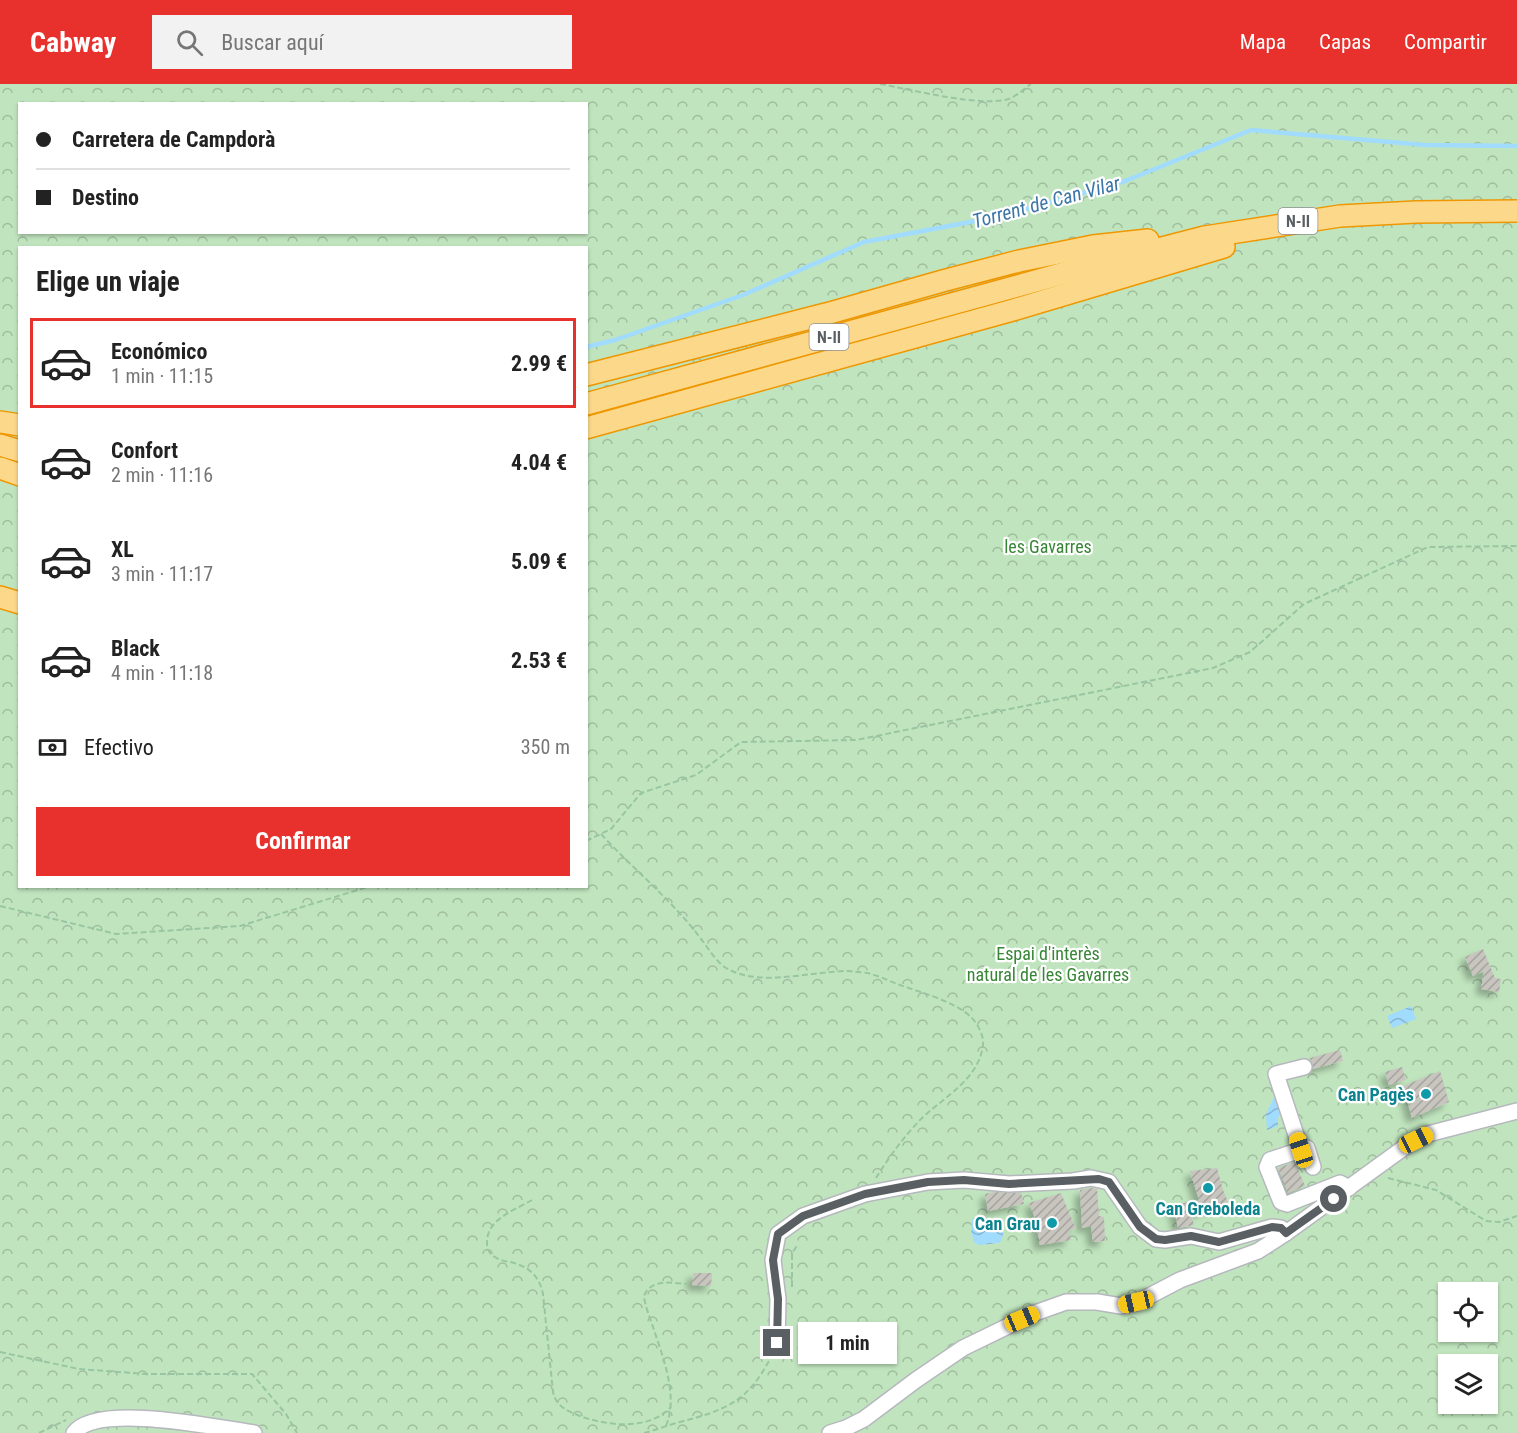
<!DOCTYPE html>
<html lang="es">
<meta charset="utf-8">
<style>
body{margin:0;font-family:"Roboto Condensed",sans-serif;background:#f2f2f2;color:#222;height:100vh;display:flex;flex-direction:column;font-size:22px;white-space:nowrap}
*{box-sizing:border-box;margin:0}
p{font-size:20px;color:#767676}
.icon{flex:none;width:33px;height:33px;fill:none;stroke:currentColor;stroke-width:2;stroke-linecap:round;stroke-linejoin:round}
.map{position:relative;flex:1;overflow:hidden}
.drawer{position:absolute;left:18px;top:162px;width:570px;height:642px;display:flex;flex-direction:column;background:#fff;border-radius:0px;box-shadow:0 2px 4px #0004}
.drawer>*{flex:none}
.hud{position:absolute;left:18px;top:18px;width:570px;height:132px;border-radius:0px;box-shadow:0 2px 4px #0004;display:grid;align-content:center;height:132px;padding:0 18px;background:#fff}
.tools{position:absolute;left:1438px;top:1198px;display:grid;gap:12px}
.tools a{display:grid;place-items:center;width:60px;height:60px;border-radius:0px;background:#fff;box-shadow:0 2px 4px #0004;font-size:30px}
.end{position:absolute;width:27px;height:27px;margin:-14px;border:8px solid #5a5f63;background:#fff;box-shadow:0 0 0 3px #fff}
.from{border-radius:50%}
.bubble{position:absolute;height:42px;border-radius:0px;background:#fff;box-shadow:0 2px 4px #0004;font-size:20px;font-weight:700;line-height:42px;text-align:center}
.car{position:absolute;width:18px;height:36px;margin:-18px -9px;border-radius:8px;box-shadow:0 0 4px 2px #0007;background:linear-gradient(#f5c518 24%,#345 0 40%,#f5c518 0 76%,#345 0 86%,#f5c518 0)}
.hud b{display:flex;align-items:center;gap:21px;height:57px;font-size:22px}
.hud b+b{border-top:2px solid #e0e0e0}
.hud i{width:15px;height:15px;background:#222}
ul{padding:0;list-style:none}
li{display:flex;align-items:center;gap:18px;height:90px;margin:0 12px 9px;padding:0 6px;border:3px solid transparent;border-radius:0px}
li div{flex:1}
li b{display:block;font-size:22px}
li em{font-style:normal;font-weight:700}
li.selected{border-color:#e8312d}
li>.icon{width:54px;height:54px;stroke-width:1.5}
h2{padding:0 18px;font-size:27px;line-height:72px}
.pay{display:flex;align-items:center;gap:15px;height:66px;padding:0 18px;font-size:22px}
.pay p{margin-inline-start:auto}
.action{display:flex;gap:12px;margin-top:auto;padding:12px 18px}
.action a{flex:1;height:69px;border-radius:0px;background:#e8312d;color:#fff;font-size:24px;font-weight:700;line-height:69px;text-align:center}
header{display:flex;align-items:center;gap:36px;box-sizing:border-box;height:84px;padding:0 30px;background:#e8312d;color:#fff}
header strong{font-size:28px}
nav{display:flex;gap:33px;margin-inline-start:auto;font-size:21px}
.search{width:420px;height:54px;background:#f2f2f2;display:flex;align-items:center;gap:15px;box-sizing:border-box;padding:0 21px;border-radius:0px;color:#767676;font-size:22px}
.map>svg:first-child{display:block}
.forest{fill:url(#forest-crowns);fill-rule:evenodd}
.water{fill:url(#water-waves)}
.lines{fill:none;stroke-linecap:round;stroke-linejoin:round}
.stream{stroke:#a1dbfe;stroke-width:4.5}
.building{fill:url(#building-hatch);filter:url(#shadow)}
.minor-casing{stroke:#b5b8bd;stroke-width:18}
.highway-casing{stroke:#ee9702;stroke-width:24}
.path{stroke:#98c6a2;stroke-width:2;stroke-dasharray:6 3;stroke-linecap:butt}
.minor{stroke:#fff;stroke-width:15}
.highway{stroke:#fcd98a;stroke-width:21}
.route{stroke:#5a5f63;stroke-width:8}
.culture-dot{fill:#0f9aa8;stroke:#fff;stroke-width:2}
.labels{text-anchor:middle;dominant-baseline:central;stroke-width:4.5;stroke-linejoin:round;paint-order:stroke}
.shield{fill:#fff;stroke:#8c8f92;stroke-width:1.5}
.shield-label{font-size:16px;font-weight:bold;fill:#5a5f63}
.park-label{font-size:18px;fill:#378636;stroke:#fff}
.culture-label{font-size:18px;font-weight:bold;fill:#0d838f;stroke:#fff;text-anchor:end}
.water-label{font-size:20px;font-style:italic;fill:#3c76a7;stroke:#fff}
</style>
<header>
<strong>Cabway</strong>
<div class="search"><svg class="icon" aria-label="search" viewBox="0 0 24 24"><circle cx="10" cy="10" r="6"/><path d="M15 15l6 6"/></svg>Buscar aquí</div>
<nav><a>Mapa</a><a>Capas</a><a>Compartir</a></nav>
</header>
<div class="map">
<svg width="1517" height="1349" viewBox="0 0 1517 1349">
<defs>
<pattern id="forest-crowns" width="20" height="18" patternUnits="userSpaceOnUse" patternTransform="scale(1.5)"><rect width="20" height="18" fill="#c0e5be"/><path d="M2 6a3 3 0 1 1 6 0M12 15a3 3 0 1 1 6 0" fill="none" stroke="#9fbd9e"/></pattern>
<pattern id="water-waves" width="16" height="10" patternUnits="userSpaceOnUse" patternTransform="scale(1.5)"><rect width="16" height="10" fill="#a1dbfe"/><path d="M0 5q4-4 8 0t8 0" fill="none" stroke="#86b5d1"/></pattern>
<pattern id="building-hatch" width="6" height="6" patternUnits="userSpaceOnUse" patternTransform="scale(1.5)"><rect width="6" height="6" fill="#c8c5bf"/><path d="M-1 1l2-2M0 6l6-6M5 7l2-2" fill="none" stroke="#a5a39f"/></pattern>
<filter id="shadow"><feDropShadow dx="-5.5" dy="5.5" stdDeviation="3" flood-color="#0004"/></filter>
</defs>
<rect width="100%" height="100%" fill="#edeae2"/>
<!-- forest -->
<path class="forest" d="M 0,0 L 1517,0 L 1517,1349 L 0,1349 ZM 20,20 L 586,20 L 586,148 L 20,148 ZM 20,164 L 586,164 L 586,802 L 20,802 ZM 1449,1209 L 1488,1209 L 1488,1248 L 1449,1248 ZM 1449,1281 L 1488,1281 L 1488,1320 L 1449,1320 Z"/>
<!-- water -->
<g class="water">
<polygon points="1411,922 1416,935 1392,944 1387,932"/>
<polygon points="1274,1013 1279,1014 1282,1026 1278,1034 1278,1042 1267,1046 1266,1030"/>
<path d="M 982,1133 L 996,1136 L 1003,1140 L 1003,1151 L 1000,1159 L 979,1161 L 974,1158 C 971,1149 970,1143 973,1134 Z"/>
</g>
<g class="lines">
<!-- stream -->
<polyline class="stream" points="586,263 615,256 743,211 864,158 1002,132 1125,97 1251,46 1425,61 1517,62"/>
</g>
<!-- building -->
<g class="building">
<polygon points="1483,865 1495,894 1501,895 1499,908 1481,905 1484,887 1473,892 1465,873"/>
<polygon points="1340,966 1343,977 1313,985 1310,974"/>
<polygon points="1402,983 1406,996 1389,1001 1385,988"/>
<polygon points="1440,987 1449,1018 1412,1034 1403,1002"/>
<polygon points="1295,1078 1305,1102 1288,1109 1278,1084"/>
<polygon points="1217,1084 1223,1106 1228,1118 1191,1130 1194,1141 1178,1144 1173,1121 1199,1116 1190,1087"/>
<polygon points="1091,1104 1097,1105 1099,1132 1104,1133 1105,1157 1093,1158 1091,1142 1082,1144 1080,1106"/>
<polygon points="994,1108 1021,1109 1024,1120 988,1127 985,1110"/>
<polygon points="1061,1109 1076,1145 1069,1146 1071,1156 1040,1161 1035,1134 1029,1119"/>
<polygon points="693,1189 712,1189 711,1202 692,1201"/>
</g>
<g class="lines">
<!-- minor casing -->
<g class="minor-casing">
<g id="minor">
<polyline points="1301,1066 1276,990 1304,983"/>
<polyline points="1313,1083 1307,1064 1270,1076 1267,1083 1281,1118 1287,1120 1340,1099 1349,1104"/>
<polyline points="777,1259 778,1215 773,1176 778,1150 803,1132 865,1110 928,1098 964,1096 1009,1100 1073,1097 1091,1094 1109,1098 1140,1143 1156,1155 1165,1156 1191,1152 1219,1158 1272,1143 1281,1144 1286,1149"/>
<path d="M 74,1349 C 97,1318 219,1344 254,1349"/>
<polyline points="830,1349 846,1344 864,1335 916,1296 963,1264 1035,1229 1066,1218 1097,1218 1121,1222 1136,1219 1180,1196 1258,1167 1286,1149 1409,1060 1428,1050 1517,1027"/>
</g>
</g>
<!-- highway casing -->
<g class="highway-casing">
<g id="highway">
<polyline points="586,291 826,230 946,196 1019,177 1093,162 1148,156"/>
<polyline points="586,320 1072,187 1205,153 1340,132 1416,128 1517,127"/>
<polyline points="0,338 20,341"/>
<polyline points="586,344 1013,226 1224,163"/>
<polyline points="0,361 20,367"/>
<polyline points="0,384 20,391"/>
<polyline points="0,513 20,519"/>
</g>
</g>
<!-- path -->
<g class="path">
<path d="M 880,0 C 909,5 986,25 1011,14 C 1018,11 1025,4 1031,0"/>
<path d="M 601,750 C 634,786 672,816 701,855 C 710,866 718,882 732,887 C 765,902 813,887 849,887 C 855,888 861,888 867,889 C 877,891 887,896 897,900 C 919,908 954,917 971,933 C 978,940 984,952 983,961 C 979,996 942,1014 920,1036 C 903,1054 889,1073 876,1094"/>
<polyline points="586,757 611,745 641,709 696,691 741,658 856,656 1213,584 1250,568 1304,520 1428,463 1517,462"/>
<polyline points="0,822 116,850 240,842 371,802"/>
<polyline points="1388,1094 1436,1106 1486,1137 1499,1138 1517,1132"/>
<path d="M 532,1116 C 515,1126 487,1135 487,1158 C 487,1165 489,1170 495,1173 C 502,1178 510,1177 517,1180 C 532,1185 540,1195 543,1210 L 553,1308 C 556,1323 568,1327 580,1332 C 608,1342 648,1347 671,1323"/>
<polyline points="792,1203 792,1169 797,1162"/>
<polyline points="0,1268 79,1285 146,1290 252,1290 286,1330 297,1349"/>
<path d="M 666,1342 C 679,1311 662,1271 652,1240 C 649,1231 645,1222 644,1212 C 651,1194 672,1199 688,1200"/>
<polyline points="39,1349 66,1336"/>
<path d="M 644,1349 C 656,1346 668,1341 680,1338 C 726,1326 748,1318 771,1273"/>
</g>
<!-- minor -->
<use href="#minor" class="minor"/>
<!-- highway -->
<use href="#highway" class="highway"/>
</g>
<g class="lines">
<!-- route -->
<polyline class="route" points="777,1259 778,1215 773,1176 778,1150 803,1132 865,1110 928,1098 964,1096 1009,1100 1099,1095 1109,1098 1140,1143 1156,1155 1165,1156 1191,1152 1219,1158 1272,1143 1281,1144 1286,1149 1334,1115"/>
</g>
<!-- markers -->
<g class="culture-dot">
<circle cx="1426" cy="1010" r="6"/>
<circle cx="1208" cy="1104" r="6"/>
<circle cx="1052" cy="1139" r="6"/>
</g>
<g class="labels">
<!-- shield labels -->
<g class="shield">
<rect x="1278.5" y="124" width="39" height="26" rx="4.5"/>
<rect x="809.5" y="240" width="39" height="26" rx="4.5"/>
</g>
<g class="shield-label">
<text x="1298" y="137">N-II</text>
<text x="829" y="253">N-II</text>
</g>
<!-- park labels -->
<g class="park-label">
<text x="1048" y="462">les Gavarres</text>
<text x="1048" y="869">Espai d'interès<tspan x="1048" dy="21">natural de les Gavarres</tspan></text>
</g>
<!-- culture labels -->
<g class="culture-label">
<text x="1414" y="1010">Can Pagès</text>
<text x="1208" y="1124" text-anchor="middle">Can Greboleda</text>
<text x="1040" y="1139">Can Grau</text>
</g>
<!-- water labels -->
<g class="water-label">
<text transform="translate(1046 118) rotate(-15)">Torrent de Can Vilar</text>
</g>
</g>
</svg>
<div class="tools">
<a><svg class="icon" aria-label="locate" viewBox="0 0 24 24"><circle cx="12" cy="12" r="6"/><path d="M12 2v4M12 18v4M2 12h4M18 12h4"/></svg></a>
<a><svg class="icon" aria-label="layers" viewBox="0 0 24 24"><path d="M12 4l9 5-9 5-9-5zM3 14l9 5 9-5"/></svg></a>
</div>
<i class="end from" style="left:1334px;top:1115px"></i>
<i class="end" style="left:777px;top:1259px"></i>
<div class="bubble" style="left:798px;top:1238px;width:99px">1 min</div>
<i class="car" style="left:1416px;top:1056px;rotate:64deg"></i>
<i class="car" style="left:1301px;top:1066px;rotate:342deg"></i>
<i class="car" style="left:1136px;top:1218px;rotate:257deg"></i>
<i class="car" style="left:1022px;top:1235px;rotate:67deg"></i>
<div class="hud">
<b><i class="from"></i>Carretera de Campdorà</b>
<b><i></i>Destino</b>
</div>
<section class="drawer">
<h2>Elige un viaje</h2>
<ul>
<li class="selected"><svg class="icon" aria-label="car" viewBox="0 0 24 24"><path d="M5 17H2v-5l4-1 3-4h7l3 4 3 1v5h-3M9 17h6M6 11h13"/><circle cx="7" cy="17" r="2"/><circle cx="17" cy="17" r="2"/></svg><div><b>Económico</b><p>1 min · 11:15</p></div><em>2.99 €</em></li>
<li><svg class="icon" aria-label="car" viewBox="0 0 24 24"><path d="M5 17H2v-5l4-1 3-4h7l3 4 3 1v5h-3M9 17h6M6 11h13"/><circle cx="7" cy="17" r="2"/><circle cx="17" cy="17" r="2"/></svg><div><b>Confort</b><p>2 min · 11:16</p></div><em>4.04 €</em></li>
<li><svg class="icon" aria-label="car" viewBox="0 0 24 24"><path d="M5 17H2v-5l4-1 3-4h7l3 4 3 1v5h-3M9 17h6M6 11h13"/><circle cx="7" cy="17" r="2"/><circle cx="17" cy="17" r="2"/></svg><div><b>XL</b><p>3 min · 11:17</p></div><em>5.09 €</em></li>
<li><svg class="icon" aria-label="car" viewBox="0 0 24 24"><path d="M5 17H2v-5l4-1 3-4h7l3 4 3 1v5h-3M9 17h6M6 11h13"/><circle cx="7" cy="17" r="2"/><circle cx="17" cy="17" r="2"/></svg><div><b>Black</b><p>4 min · 11:18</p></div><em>2.53 €</em></li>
</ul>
<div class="pay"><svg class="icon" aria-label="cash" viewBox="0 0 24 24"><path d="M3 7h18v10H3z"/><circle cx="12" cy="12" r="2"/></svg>Efectivo<p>350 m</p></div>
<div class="action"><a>Confirmar</a></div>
</section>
</div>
